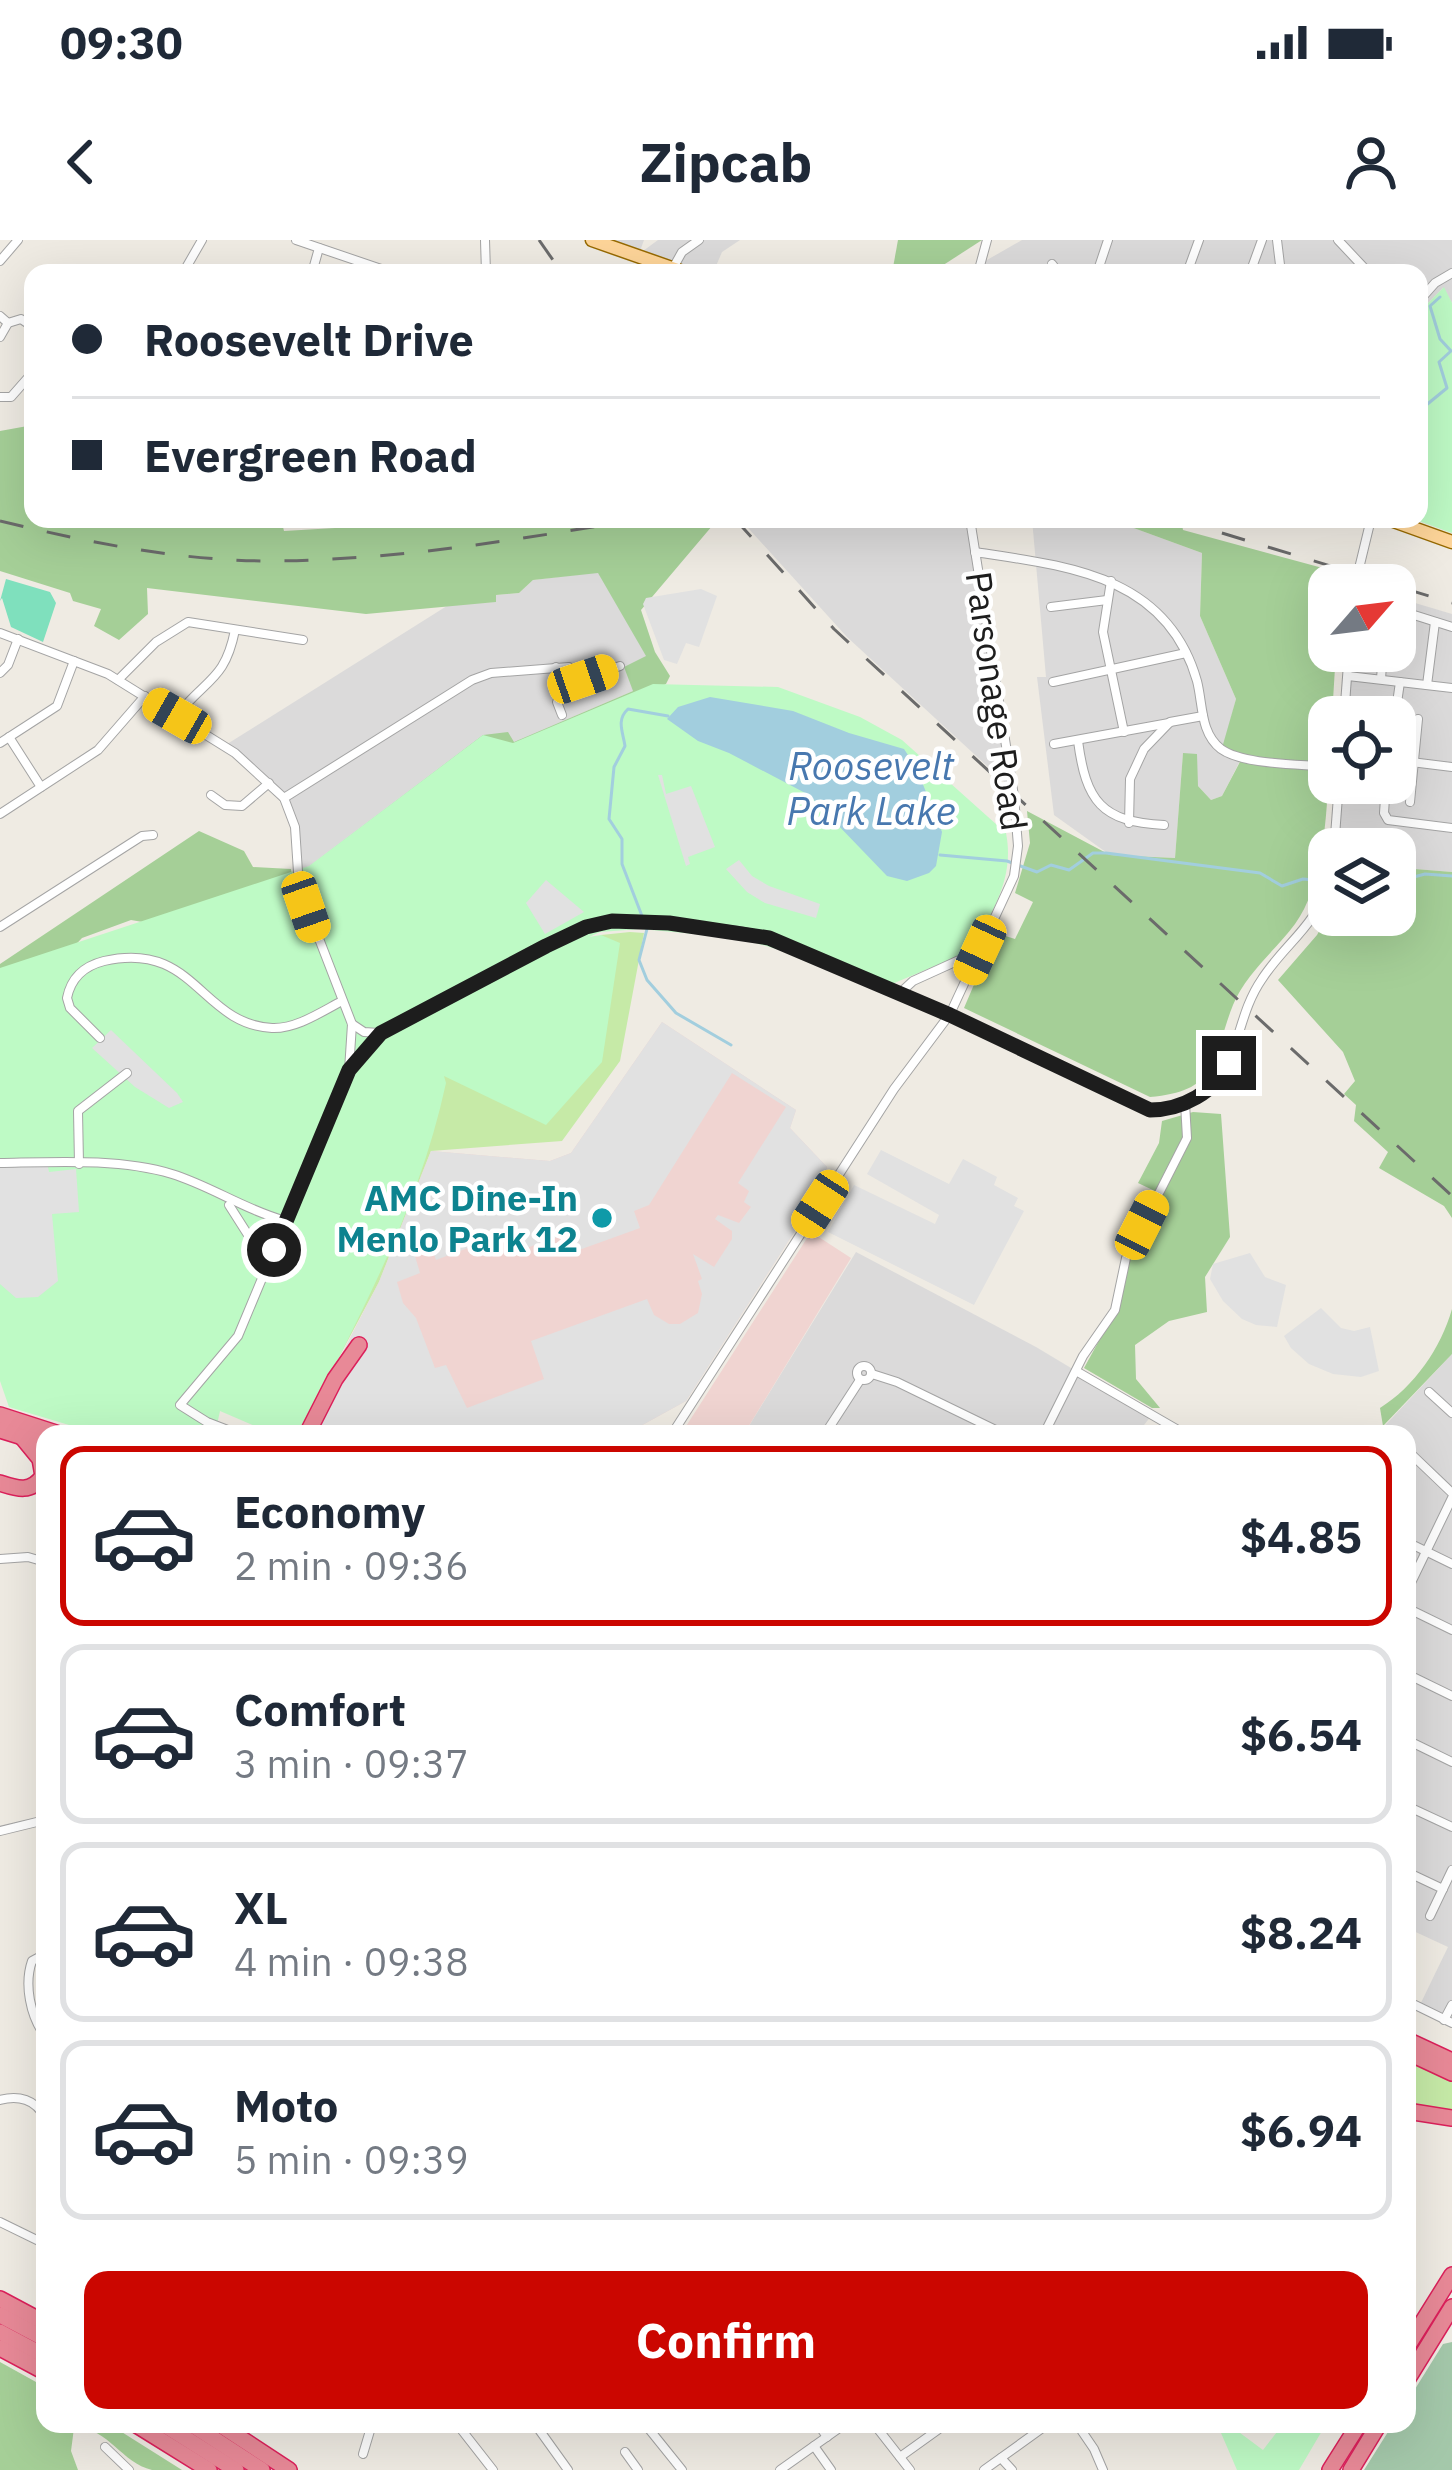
<!DOCTYPE html>
<meta charset="utf-8">
<style>
body{margin:0;font-family:"IBM Plex Sans",sans-serif;background:#f6f6f7;color:#1f2937;height:100vh;display:flex;flex-direction:column;font-size:45px;white-space:nowrap}
*{box-sizing:border-box;margin:0}
p{font-size:39px;color:#747a83}
.icon{flex:none;width:66px;height:66px;fill:none;stroke:currentColor;stroke-width:2;stroke-linecap:round;stroke-linejoin:round}
.map{position:relative;flex:1;overflow:hidden}
.details{position:absolute;left:36px;top:1185px;width:1380px;height:1008px;display:flex;flex-direction:column;background:#fff;border-radius:24px;box-shadow:0 12px 48px #0002}
.details>*{flex:none}
.top-card{position:absolute;left:24px;top:24px;width:1404px;height:264px;border-radius:24px;box-shadow:0 12px 48px #0002;display:grid;align-content:center;height:264px;padding:0 48px;background:#fff}
.needle{width:78px;rotate:62deg}
.fabs{position:absolute;left:1308px;top:324px;display:grid;gap:24px}
.fabs a{display:grid;place-items:center;width:108px;height:108px;border-radius:24px;background:#fff;box-shadow:0 12px 48px #0002;font-size:60px}
.end{position:absolute;width:54px;height:54px;margin:-27px;border:15px solid #1d1d1d;background:#fff;box-shadow:0 0 0 6px #fff}
.from{border-radius:50%}
.car{position:absolute;width:36px;height:72px;margin:-36px -18px;border-radius:15px;box-shadow:0 0 9px 3px #0007;background:linear-gradient(#f5c518 24%,#345 0 40%,#f5c518 0 76%,#345 0 86%,#f5c518 0)}
.top-card b{display:flex;align-items:center;gap:42px;height:114px;font-size:45px}
.top-card b+b{border-top:3px solid #e0e1e3}
.top-card i{width:30px;height:30px;background:#1f2937}
ul{padding:21px 0 0;list-style:none}
li{display:flex;align-items:center;gap:36px;height:180px;margin:0 24px 18px;padding:0 24px;border:6px solid #e0e1e3;border-radius:24px}
li div{flex:1}
li b{display:block;font-size:45px}
li em{font-style:normal;font-weight:700}
li.on{border-color:#cb0600}
li>.icon{width:108px;height:108px;stroke-width:1.5}
.primary-button{display:flex;gap:24px;margin-top:auto;padding:24px 48px}
.primary-button a{flex:1;height:138px;border-radius:24px;background:#cb0600;color:#fff;font-size:48px;font-weight:700;line-height:138px;text-align:center}
.status{display:flex;justify-content:space-between;align-items:center;height:84px;padding:0 60px;background:#fff;direction:ltr}
.status svg{height:33px;fill:currentColor}
header{display:flex;justify-content:space-between;align-items:center;height:156px;padding:0 48px;background:#fff;font-size:54px;font-weight:700}
.map>svg:first-child{display:block}
.residential{fill:#dbdada}
.commercial{fill:#f0d4d1}
.grass{fill:#c6eaa7}
.forest{fill:#a5cf97}
.cemetery{fill:#a4c8aa}
.park{fill:#befac5}
.pitch{fill:#7fe0bd}
.parking{fill:#e1e1e1;fill-rule:evenodd}
.water{fill:#a2cede}
.lines{fill:none;stroke-linecap:round;stroke-linejoin:round}
.stream{stroke:#a2cede;stroke-width:3}
.minor-casing{stroke:#a4a4a4;stroke-width:10}
.major-casing{stroke:#976a00;stroke-width:15}
.highway-casing{stroke:#dc205b;stroke-width:18}
.minor{stroke:#fff;stroke-width:8}
.major{stroke:#fed599;stroke-width:12}
.highway{stroke:#e88997;stroke-width:15}
.rail{stroke:#6b6b6b;stroke-width:3;stroke-dasharray:24 24;stroke-linecap:butt}
.route{stroke:#1d1d1d;stroke-width:15}
.culture-dot{fill:#0f9aa8;stroke:#fff;stroke-width:4.5}
.labels{text-anchor:middle;dominant-baseline:central;stroke-width:9;stroke-linejoin:round;paint-order:stroke}
.street-label{font-size:36px;fill:#1d1d1d;stroke:#fff}
.culture-label{font-size:36px;font-weight:bold;fill:#0d838f;stroke:#fff;text-anchor:end}
.water-label{font-size:39px;font-style:italic;fill:#4878af;stroke:#fff}
</style>
<div class="status"><b>09:30</b><svg viewBox="0 0 49 12"><path d="M0 12V9h3v3zM5 12V6h3v6zM10 12V3h3v9zM15 12V0h3v12zM26 1h20v11H26zM47 4h2v5h-2z"/></svg></div>
<header><svg class="icon" aria-label="back" viewBox="0 0 24 24"><path d="M15 5l-7 7 7 7"/></svg>Zipcab<svg class="icon" aria-label="person" viewBox="0 0 24 24"><circle cx="12" cy="8" r="4"/><path d="M4 21q1-7 8-7t8 7"/></svg></header>
<div class="map">
<svg width="1452" height="2230" viewBox="0 0 1452 2230">
<rect width="100%" height="100%" fill="#efebe3"/>
<!-- residential -->
<g class="residential">
<polygon points="592,0 644,0 639,14 658,0 740,0 722,12 713,33 686,33"/>
<polygon points="1022,0 1452,0 1452,63 1443,48 1419,72 1419,33 978,33 980,24"/>
<polygon points="740,279 970,279 1011,548 847,397"/>
<polygon points="1032,279 1109,279 1202,313 1200,376 1236,459 1223,508 1242,517 1222,556 1211,560 1198,546 1183,514 1175,618 1110,615 1054,575 1037,437 1046,437"/>
<polygon points="598,332 647,417 633,451 513,503 483,496 310,626 298,630 295,587 284,558 224,506 450,364 495,362 496,355 519,353 533,340"/>
<polygon points="1395,357 1452,374 1452,632 1415,629 1397,646 1395,609 1334,609 1339,543 1395,543 1395,477 1344,477 1349,411 1395,411"/>
<polygon points="856,1012 1036,1107 1151,1176 1137,1194 744,1194"/>
<polygon points="1452,1114 1452,1788 1417,1771 1448,1707 1407,1688 1407,1194 1377,1194"/>
</g>
<!-- commercial -->
<g class="commercial">
<polygon points="662,782 796,870 790,888 827,927 816,958 686,1161 626,1194 301,1194 379,1042 431,911 550,921 571,913"/>
<polygon points="811,992 851,1018 744,1194 681,1194"/>
</g>
<!-- grass -->
<g class="grass">
<polygon points="630,692 644,693 620,821 562,901 431,911 379,1042 331,1132 273,1194 260,1116 444,835 601,695"/>
<polygon points="1407,1821 1452,1841 1452,1873 1407,1867"/>
</g>
<!-- forest -->
<g class="forest">
<polygon points="898,0 982,0 931,33 892,33"/>
<polygon points="33,185 33,279 281,279 284,291 386,285 401,279 718,279 641,370 655,412 670,436 666,444 310,626 483,495 508,492 514,502 633,451 624,427 646,416 598,333 533,340 519,353 496,355 496,362 366,374 147,348 148,374 119,400 94,386 101,369 73,361 70,353 0,331 0,191"/>
<path d="M 1109,279 L 1181,279 L 1183,290 L 1341,333 L 1338,345 L 1329,345 L 1329,411 L 1336,411 L 1332,477 L 1329,477 C 1329,535 1330,637 1295,684 C 1275,711 1246,733 1233,765 C 1212,818 1221,851 1150,857 L 964,768 L 996,693 L 1015,699 L 1033,662 L 1015,653 L 1030,603 L 1027,571 L 1110,615 L 1175,618 L 1183,513 L 1197,514 L 1198,546 L 1211,560 L 1222,556 L 1242,518 L 1222,508 L 1236,459 L 1200,376 L 1202,313 Z"/>
<polygon points="199,591 244,611 253,627 291,629 293,646 183,689 131,680 82,698 43,739 0,814 0,724"/>
<polygon points="1415,629 1452,632 1452,978 1444,966 1379,928 1388,912 1354,881 1356,865 1344,854 1355,841 1343,812 1278,740 1317,695 1329,673 1395,675 1395,645"/>
<polygon points="1193,872 1221,874 1230,997 1205,1037 1207,1072 1169,1081 1135,1105 1136,1139 1160,1168 1152,1168 1084,1128 1117,1068 1125,1018 1157,952 1138,943 1159,903 1162,881"/>
<path d="M 1452,1069 L 1452,1114 L 1383,1186 L 1380,1168 C 1414,1147 1441,1108 1452,1069 Z"/>
<path d="M 0,2122 L 45,2147 L 45,2184 L 109,2184 L 182,2230 C 173,2230 161,2230 152,2230 C 121,2223 106,2185 74,2188 L 71,2211 L 78,2230 L 0,2230 Z"/>
</g>
<!-- cemetery -->
<polygon class="cemetery" points="1452,2102 1452,2230 1364,2230 1393,2184 1407,2184 1407,2162 1443,2104"/>
<!-- park -->
<g class="park">
<polygon points="1444,47 1452,63 1452,293 1413,279 1419,279 1419,72"/>
<path d="M 653,444 L 778,447 L 860,477 L 902,500 L 1006,593 C 1015,638 992,671 973,710 L 880,749 L 793,714 L 739,698 L 640,689 L 600,692 L 589,697 L 601,695 L 620,703 L 602,822 L 546,885 L 444,836 L 446,843 C 418,973 358,1076 301,1194 L 273,1194 L 220,1171 L 215,1194 L 99,1194 L 9,1167 L 0,1141 L 0,728 L 309,626 L 483,495 L 513,503 Z"/>
<polygon points="1199,2184 1228,2184 1263,2210 1283,2184 1326,2184 1299,2230 1237,2230 1221,2193"/>
</g>
<!-- pitch -->
<polygon class="pitch" points="6,339 50,352 56,363 43,402 11,387 2,358 0,361"/>
<!-- parking -->
<g class="parking">
<polygon points="701,349 717,356 699,407 686,403 677,424 664,420 643,364 646,358"/>
<polygon points="658,535 662,535 666,554 691,546 715,607 688,617 690,624 686,626"/>
<polygon points="739,620 752,636 769,646 820,664 816,678 765,663 747,652 726,629"/>
<polygon points="546,640 584,672 545,694 526,663"/>
<path d="M 662,782 L 796,870 L 790,888 L 827,927 L 816,958 L 686,1161 L 626,1194 L 301,1194 L 379,1042 L 431,911 L 550,921 L 571,913 ZM 732,833 L 786,867 L 738,943 L 749,951 L 744,962 L 751,967 L 739,983 L 718,975 L 715,979 L 732,991 L 732,999 L 714,1027 L 693,1014 L 702,1039 L 698,1041 L 702,1054 L 698,1073 L 680,1084 L 669,1084 L 654,1075 L 647,1059 L 531,1101 L 544,1139 L 467,1168 L 446,1125 L 435,1128 L 416,1078 L 403,1063 L 397,1042 L 420,1033 L 412,1006 L 429,1000 L 436,1020 L 510,992 L 518,1011 L 572,992 L 579,1010 L 640,988 L 634,971 L 649,965 Z"/>
<polygon points="111,790 177,853 183,862 169,868 135,847 92,808"/>
<polygon points="881,910 949,944 963,919 997,937 994,945 1018,958 1014,966 1024,971 974,1065 828,992 854,945 935,984 939,975 867,934"/>
<polygon points="0,926 48,927 49,932 76,929 79,972 52,974 58,1041 38,1057 16,1058 0,1044"/>
<polygon points="1250,1013 1265,1037 1286,1045 1277,1087 1256,1085 1242,1079 1223,1061 1210,1039 1213,1024"/>
<polygon points="1321,1068 1341,1088 1354,1091 1370,1087 1379,1131 1361,1137 1333,1134 1309,1124 1291,1108 1284,1096"/>
</g>
<!-- water -->
<polygon class="water" points="710,457 793,471 849,493 904,509 916,527 942,592 936,626 929,633 907,641 887,636 809,555 729,513 698,501 667,479 678,467"/>
<g class="lines">
<!-- stream -->
<g class="stream">
<polyline points="1419,171 1447,148 1439,122 1451,111 1440,99 1430,66 1440,57"/>
<path d="M 668,476 L 628,469 C 616,480 623,492 625,506 L 614,527 L 609,579 L 622,599 L 622,624 L 647,689 L 639,720 L 647,740 L 676,773 L 731,805"/>
<polyline points="940,615 1007,621 1037,632 1051,625 1069,630 1093,613 1106,613 1260,633 1282,646 1303,639 1324,641"/>
<polyline points="1395,642 1425,634 1452,636"/>
</g>
<!-- minor casing -->
<g class="minor-casing">
<g id="minor">
<polyline points="296,0 393,33"/>
<polyline points="485,0 486,33"/>
<polyline points="1277,0 1281,33"/>
<polyline points="1338,0 1369,33"/>
<polyline points="0,21 18,0"/>
<polyline points="1052,24 1059,33"/>
<polyline points="673,28 682,12 699,0"/>
<polyline points="183,33 202,0"/>
<polyline points="312,33 319,8"/>
<polyline points="978,33 987,0"/>
<polyline points="1097,33 1108,0"/>
<polyline points="1187,33 1199,0"/>
<polyline points="1250,33 1262,0"/>
<polyline points="1419,61 1435,43 1452,33"/>
<polyline points="0,76 8,83 0,97"/>
<polyline points="8,83 21,79 33,87"/>
<polyline points="0,157 11,157 33,132"/>
<path d="M 975,312 C 1067,326 1167,335 1197,441 C 1203,464 1200,493 1221,509 C 1243,525 1301,524 1329,527"/>
<polyline points="1111,341 1103,392 1124,492"/>
<polyline points="1355,345 1371,279"/>
<polyline points="1051,367 1107,360"/>
<polyline points="1395,369 1452,387"/>
<polyline points="0,393 108,434 235,513 284,558 295,587 299,647 352,784 349,830"/>
<polyline points="556,427 564,450 557,462 562,475"/>
<polyline points="0,433 8,425 18,399"/>
<polyline points="1348,436 1452,448"/>
<polyline points="1381,439 1383,411"/>
<polyline points="118,440 156,402 188,382 303,400"/>
<polyline points="1053,442 1186,413"/>
<polyline points="1427,445 1435,382"/>
<path d="M 177,475 C 207,438 225,440 235,390"/>
<polyline points="1344,477 1349,411"/>
<polyline points="1395,477 1400,442"/>
<polyline points="9,497 41,547"/>
<path d="M 1078,501 C 1086,561 1101,582 1164,585"/>
<polyline points="0,503 57,466 74,421"/>
<polyline points="1054,504 1169,483"/>
<polyline points="1395,520 1452,527"/>
<polyline points="1386,543 1384,573 1388,580 1452,588"/>
<polyline points="1339,545 1385,552"/>
<polyline points="211,555 225,565 242,566 269,543"/>
<polyline points="284,558 472,440 491,433 569,427 583,439 620,426"/>
<polyline points="1410,562 1418,479"/>
<polyline points="0,574 98,510 145,456"/>
<polyline points="1129,583 1130,539 1144,509 1170,482 1203,476"/>
<polyline points="1334,609 1339,543"/>
<polyline points="0,687 142,596 153,595"/>
<polyline points="900,753 913,741 979,711"/>
<polyline points="352,784 364,792 379,793"/>
<path d="M 100,798 L 70,768 L 67,758 C 71,738 84,726 104,721 C 195,700 200,784 272,788 C 296,789 321,772 342,761"/>
<path d="M 0,923 C 55,922 119,918 172,934 C 211,946 245,970 286,981"/>
<polyline points="79,924 78,871 127,833"/>
<polyline points="229,965 250,998 262,1031"/>
<circle cx="864" cy="1133" r="7"/>
<polyline points="1076,1131 1185,1194"/>
<polyline points="872,1134 897,1142 1004,1194"/>
<polyline points="1429,1152 1452,1173"/>
<polyline points="1386,1190 1390,1194"/>
<path d="M 238,1194 L 207,1182 L 180,1165 L 238,1096 L 349,830 L 381,793 L 586,687 L 632,680 L 739,691 L 769,697 L 950,774 L 1135,864 C 1153,872 1170,870 1188,861 C 1244,834 1231,784 1262,739 C 1286,702 1316,687 1329,641"/>
<polyline points="672,1194 894,849 950,774 1014,636 1018,606 1014,556 970,279"/>
<polyline points="825,1194 860,1140"/>
<polyline points="1044,1194 1083,1116 1115,1070 1126,1018 1187,898 1185,863"/>
<polyline points="1407,1210 1452,1253"/>
<polyline points="1407,1302 1452,1324"/>
<polyline points="0,1319 28,1317 45,1322"/>
<polyline points="1407,1351 1452,1258"/>
<polyline points="1407,1368 1452,1390"/>
<polyline points="1407,1434 1452,1456"/>
<polyline points="1407,1500 1452,1522"/>
<polyline points="1407,1566 1452,1587"/>
<polyline points="0,1591 45,1580"/>
<polyline points="1407,1632 1443,1649"/>
<polyline points="1430,1676 1452,1630"/>
<path d="M 45,1714 L 32,1721 C 24,1744 30,1776 45,1796"/>
<polyline points="1407,1761 1452,1783"/>
<polyline points="1444,1780 1452,1765"/>
<path d="M 0,1860 C 18,1855 36,1859 45,1878"/>
<polyline points="45,1893 45,1925"/>
<polyline points="0,1982 45,2004"/>
<polyline points="371,2184 405,2184"/>
<polyline points="457,2184 493,2230"/>
<polyline points="535,2184 568,2230"/>
<polyline points="645,2184 682,2230"/>
<polyline points="721,2184 729,2188 738,2184"/>
<polyline points="818,2184 827,2197"/>
<polyline points="874,2184 910,2230"/>
<polyline points="1077,2184 1094,2209 1103,2230"/>
<polyline points="814,2206 831,2230"/>
<polyline points="105,2207 129,2230"/>
<polyline points="625,2212 638,2230"/>
<polyline points="363,2214 372,2184"/>
<polyline points="900,2217 946,2184"/>
<polyline points="1001,2218 1012,2230"/>
<polyline points="780,2230 845,2184"/>
<polyline points="984,2230 1048,2184"/>
</g>
</g>
<!-- major casing -->
<g class="major-casing">
<g id="major">
<polyline points="592,0 686,33"/>
<polyline points="1388,279 1452,302"/>
</g>
</g>
<!-- highway casing -->
<g class="highway-casing">
<g id="highway">
<polyline points="0,1175 59,1194"/>
<polyline points="0,1190 45,1204"/>
<polyline points="307,1194 335,1139 359,1105"/>
<path d="M 0,1243 C 18,1249 31,1253 43,1236 L 40,1219 L 22,1197"/>
<polyline points="1407,1800 1452,1821"/>
<polyline points="1407,1812 1452,1833"/>
<polyline points="1407,1871 1452,1878"/>
<polyline points="0,2059 45,2083"/>
<polyline points="0,2075 45,2099"/>
<polyline points="0,2092 45,2116"/>
<polyline points="1407,2107 1452,2035"/>
<polyline points="0,2108 45,2132"/>
<polyline points="1407,2140 1452,2067"/>
<polyline points="135,2184 209,2230"/>
<polyline points="163,2184 236,2230"/>
<polyline points="191,2184 262,2230"/>
<polyline points="219,2184 289,2230"/>
<polyline points="1330,2230 1359,2184"/>
<polyline points="1351,2230 1379,2184"/>
</g>
</g>
<!-- minor -->
<use href="#minor" class="minor"/>
<!-- major -->
<use href="#major" class="major"/>
<!-- highway -->
<use href="#highway" class="highway"/>
<!-- rail -->
<g class="rail">
<polyline points="539,0 562,33"/>
<polyline points="735,279 834,389 1452,956"/>
<polyline points="1176,279 1452,363"/>
<path d="M 0,281 C 87,302 175,320 264,321 C 392,321 515,300 640,279"/>
</g>
</g>
<g class="lines">
<!-- route -->
<path class="route" d="M 274,1010 L 349,830 L 381,793 L 546,706 L 586,687 L 612,681 L 669,683 L 769,698 L 950,775 L 1150,870 C 1182,870 1215,852 1229,823"/>
</g>
<!-- markers -->
<circle class="culture-dot" cx="602" cy="978" r="12"/>
<g class="labels">
<!-- street labels -->
<g class="street-label">
<text transform="translate(997 461) rotate(82)">Parsonage Road</text>
</g>
<!-- culture labels -->
<g class="culture-label">
<text x="578" y="957">AMC Dine-In<tspan x="578" dy="41">Menlo Park 12</tspan></text>
</g>
<!-- water labels -->
<g class="water-label">
<text x="871" y="525">Roosevelt<tspan x="871" dy="45">Park Lake</tspan></text>
</g>
</g>
</svg>
<div class="fabs">
<a><svg class="needle" viewBox="-14 -14 28 28"><path d="M0-13l5 13h-10z" fill="#e53935"/><path d="M0 13l5-13h-10z" fill="#747a83"/></svg></a>
<a><svg class="icon" aria-label="locate" viewBox="0 0 24 24"><circle cx="12" cy="12" r="6"/><path d="M12 2v4M12 18v4M2 12h4M18 12h4"/></svg></a>
<a><svg class="icon" aria-label="layers" viewBox="0 0 24 24"><path d="M12 4l9 5-9 5-9-5zM3 14l9 5 9-5"/></svg></a>
</div>
<i class="end from" style="left:274px;top:1010px"></i>
<i class="end" style="left:1229px;top:823px"></i>
<i class="car" style="left:583px;top:439px;rotate:71deg"></i>
<i class="car" style="left:177px;top:476px;rotate:300deg"></i>
<i class="car" style="left:306px;top:667px;rotate:161deg"></i>
<i class="car" style="left:980px;top:710px;rotate:205deg"></i>
<i class="car" style="left:820px;top:964px;rotate:213deg"></i>
<i class="car" style="left:1142px;top:985px;rotate:27deg"></i>
<div class="top-card">
<b><i class="from"></i>Roosevelt Drive</b>
<b><i></i>Evergreen Road</b>
</div>
<section class="details">
<ul>
<li class="on"><svg class="icon" aria-label="car" viewBox="0 0 24 24"><path d="M5 17H2v-5l4-1 3-4h7l3 4 3 1v5h-3M9 17h6M6 11h13"/><circle cx="7" cy="17" r="2"/><circle cx="17" cy="17" r="2"/></svg><div><b>Economy</b><p>2 min · 09:36</p></div><em>$4.85</em></li>
<li><svg class="icon" aria-label="car" viewBox="0 0 24 24"><path d="M5 17H2v-5l4-1 3-4h7l3 4 3 1v5h-3M9 17h6M6 11h13"/><circle cx="7" cy="17" r="2"/><circle cx="17" cy="17" r="2"/></svg><div><b>Comfort</b><p>3 min · 09:37</p></div><em>$6.54</em></li>
<li><svg class="icon" aria-label="car" viewBox="0 0 24 24"><path d="M5 17H2v-5l4-1 3-4h7l3 4 3 1v5h-3M9 17h6M6 11h13"/><circle cx="7" cy="17" r="2"/><circle cx="17" cy="17" r="2"/></svg><div><b>XL</b><p>4 min · 09:38</p></div><em>$8.24</em></li>
<li><svg class="icon" aria-label="car" viewBox="0 0 24 24"><path d="M5 17H2v-5l4-1 3-4h7l3 4 3 1v5h-3M9 17h6M6 11h13"/><circle cx="7" cy="17" r="2"/><circle cx="17" cy="17" r="2"/></svg><div><b>Moto</b><p>5 min · 09:39</p></div><em>$6.94</em></li>
</ul>
<div class="primary-button"><a>Confirm</a></div>
</section>
</div>
